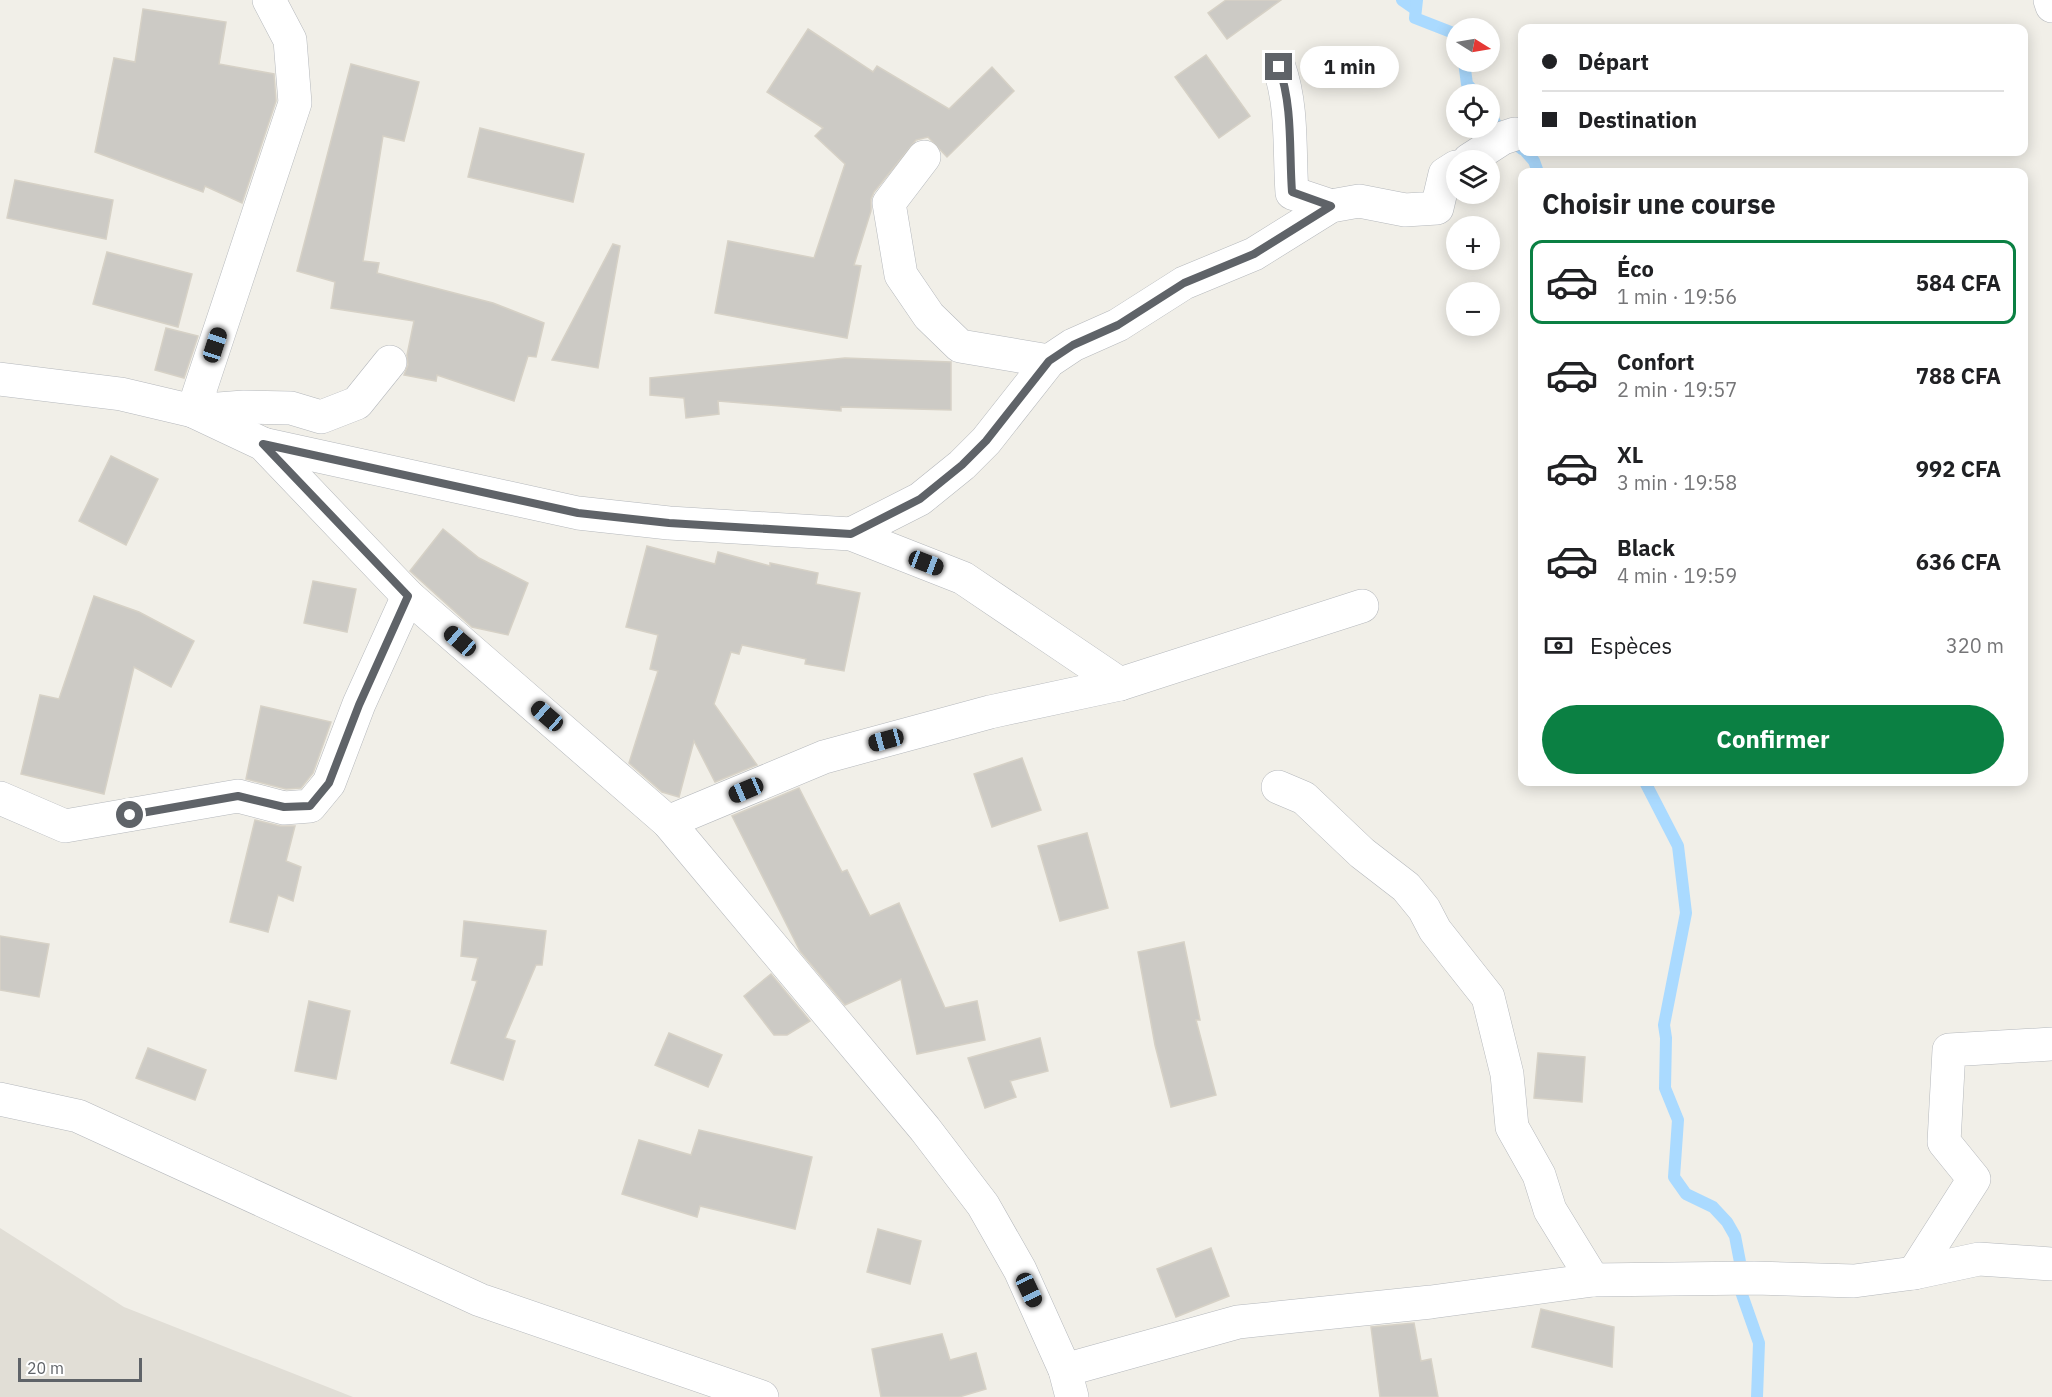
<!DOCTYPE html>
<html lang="fr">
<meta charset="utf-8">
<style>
body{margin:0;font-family:"IBM Plex Sans",sans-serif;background:#f6f6f6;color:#202124;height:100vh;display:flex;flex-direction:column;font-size:22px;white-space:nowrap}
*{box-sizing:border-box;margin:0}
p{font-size:20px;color:#757577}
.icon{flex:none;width:33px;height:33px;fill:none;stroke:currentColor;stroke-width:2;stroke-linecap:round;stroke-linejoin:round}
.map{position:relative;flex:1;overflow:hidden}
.sheet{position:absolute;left:1518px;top:168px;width:510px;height:618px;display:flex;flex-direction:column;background:#fff;border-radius:12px;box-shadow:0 3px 15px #0003}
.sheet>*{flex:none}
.banner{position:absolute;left:1518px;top:24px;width:510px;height:132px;border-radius:12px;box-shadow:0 3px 15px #0003;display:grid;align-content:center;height:132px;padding:0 24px;background:#fff}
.needle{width:39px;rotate:101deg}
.buttons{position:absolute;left:1446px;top:18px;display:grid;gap:12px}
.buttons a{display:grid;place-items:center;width:54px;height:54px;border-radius:50%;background:#fff;box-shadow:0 3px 15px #0003;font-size:30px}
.scale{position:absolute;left:18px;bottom:15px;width:124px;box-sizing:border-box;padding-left:6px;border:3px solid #5f6368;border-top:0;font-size:16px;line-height:21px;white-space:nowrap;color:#5f6368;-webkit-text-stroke:4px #fff;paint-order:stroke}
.end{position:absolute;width:27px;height:27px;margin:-14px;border:8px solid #5f6368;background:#fff;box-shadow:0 0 0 3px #fff}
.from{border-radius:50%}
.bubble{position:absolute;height:42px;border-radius:21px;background:#fff;box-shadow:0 3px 15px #0003;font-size:20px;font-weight:700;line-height:42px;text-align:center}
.car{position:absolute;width:18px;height:36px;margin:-18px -9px;border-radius:8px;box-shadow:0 0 4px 2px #0007;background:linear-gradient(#222 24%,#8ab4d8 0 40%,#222 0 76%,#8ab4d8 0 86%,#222 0)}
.banner b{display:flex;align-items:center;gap:21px;height:57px;font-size:22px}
.banner b+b{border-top:2px solid #e0e0e0}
.banner i{width:15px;height:15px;background:#202124}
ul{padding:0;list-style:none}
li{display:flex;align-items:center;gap:18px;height:84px;margin:0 12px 9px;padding:0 12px;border:3px solid transparent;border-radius:12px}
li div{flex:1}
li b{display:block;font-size:22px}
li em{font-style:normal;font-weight:700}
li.active{border-color:#0b8043}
li>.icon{width:54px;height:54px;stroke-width:1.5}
h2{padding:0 24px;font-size:27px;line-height:72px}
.pay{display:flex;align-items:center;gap:15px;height:66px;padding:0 24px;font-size:22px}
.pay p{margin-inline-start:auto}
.button{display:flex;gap:12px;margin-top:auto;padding:12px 24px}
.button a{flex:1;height:69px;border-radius:36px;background:#0b8043;color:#fff;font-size:24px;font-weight:700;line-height:69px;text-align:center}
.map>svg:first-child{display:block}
.education{fill:#e1ded6}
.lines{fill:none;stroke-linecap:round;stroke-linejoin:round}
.stream{stroke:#aadaff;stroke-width:12}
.building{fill:#cccac5;stroke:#d6d1c6;stroke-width:1.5}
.minor-casing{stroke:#b5b8bc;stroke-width:34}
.minor{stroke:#fff;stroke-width:33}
.route{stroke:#5f6368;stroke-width:8}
</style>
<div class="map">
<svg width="2052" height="1397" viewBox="0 0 2052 1397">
<rect width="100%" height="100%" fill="#f1efe8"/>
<!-- education -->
<polygon class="education" points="0,1228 124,1307 353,1397 0,1397"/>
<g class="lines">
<!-- stream -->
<g class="stream">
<polyline points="1402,0 1415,9"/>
<polyline points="1417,0 1415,18 1456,34"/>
<polyline points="1464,62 1467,84 1476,94"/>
<polyline points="1490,113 1500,132 1522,149"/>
<polyline points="1526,152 1534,161 1538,172"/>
<polyline points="1645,782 1678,846 1686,913 1664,1025 1666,1038 1665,1088 1678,1120 1674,1177 1686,1194 1713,1207 1727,1222 1735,1236 1740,1262 1739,1286 1759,1343 1757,1397"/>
</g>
</g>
<!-- building -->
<g class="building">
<polygon points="1226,0 1281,0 1227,39 1208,13"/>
<polygon points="143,9 226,22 219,64 274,74 276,101 242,203 205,186 203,192 95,152 114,58 135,62"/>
<polygon points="808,29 873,72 877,66 949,109 992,67 1014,91 947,157 928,137 916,140 874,192 871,199 871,211 854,265 861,266 847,338 715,313 728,241 814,258 845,164 815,136 823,128 767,92"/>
<polygon points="1206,55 1250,116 1219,138 1175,77"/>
<polygon points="351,64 419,82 404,141 383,136 363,261 379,263 377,273 493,303 544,323 536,357 528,356 514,401 437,375 436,381 404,375 408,365 407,355 414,321 331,308 335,282 297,271"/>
<polygon points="480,128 584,154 573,202 468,177"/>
<polygon points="15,180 113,200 106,239 7,218"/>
<polygon points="613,244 620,246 598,368 552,360"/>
<polygon points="107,252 192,274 178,327 93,304"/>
<polygon points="166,328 198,336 184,378 155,370"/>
<polygon points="845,358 951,362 951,410 841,407 841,411 718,401 719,414 686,418 684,398 650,395 650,378"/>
<polygon points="111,456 158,479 126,545 79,521"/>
<polygon points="443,529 479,558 528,583 508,635 472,627 410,571"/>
<polygon points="647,546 715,564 718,552 770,566 770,563 818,573 816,584 860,593 844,671 805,664 806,659 742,645 739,654 731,652 714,704 757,765 715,782 694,741 679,797 662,792 629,763 658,671 650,669 658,635 626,627"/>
<polygon points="313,581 356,589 347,632 304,623"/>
<polygon points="94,596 139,612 194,641 171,687 134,667 104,794 21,774 40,695 59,699"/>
<polygon points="261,706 331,722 313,773 301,788 286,789 246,779"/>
<polygon points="1022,758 1041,810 992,827 974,774"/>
<polygon points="799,788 842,872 847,870 870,916 899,903 945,1008 977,1001 985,1040 917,1054 901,979 845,1005 800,951 732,816"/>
<polygon points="255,820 280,826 295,826 286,861 301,867 293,901 278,895 268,932 230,922"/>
<polygon points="1087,833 1108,908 1060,921 1038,846"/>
<polygon points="464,921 546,931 542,965 536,965 505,1038 515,1041 503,1080 451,1063 477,981 472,980 478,958 461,956"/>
<polygon points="0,936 49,944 39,997 0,990"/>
<polygon points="1184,942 1200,1020 1196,1020 1216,1095 1171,1107 1155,1045 1138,952"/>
<polygon points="771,974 810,1021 787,1035 774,1035 744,996"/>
<polygon points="309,1001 350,1011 336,1079 295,1071"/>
<polygon points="669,1033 722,1055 708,1087 655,1065"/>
<polygon points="1040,1038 1048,1071 1010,1081 1016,1097 985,1108 968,1058"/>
<polygon points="148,1048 206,1070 195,1100 136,1078"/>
<polygon points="1538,1053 1585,1057 1582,1102 1534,1098"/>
<polygon points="699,1130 812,1157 795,1229 700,1206 697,1217 622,1194 639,1140 691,1155"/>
<polygon points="878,1229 921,1241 910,1284 867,1272"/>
<polygon points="1211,1248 1229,1296 1176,1317 1157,1269"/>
<polygon points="1541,1309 1614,1327 1612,1367 1532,1347"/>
<polygon points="1414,1323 1421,1361 1431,1359 1438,1397 1380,1397 1371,1327"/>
<polygon points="942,1334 950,1360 976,1353 986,1389 959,1397 881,1397 872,1349"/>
</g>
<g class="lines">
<!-- minor casing -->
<g class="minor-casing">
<g id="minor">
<polyline points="269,0 290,40 295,103 193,411 244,407 291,408 321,417 357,403 390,362"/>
<polyline points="2050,0 2052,6"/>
<path d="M 1279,67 C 1293,107 1289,151 1292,193 L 1331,206"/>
<polyline points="924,157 889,203 901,275 929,316 960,346 1049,361"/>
<polyline points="1469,160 1503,138 1515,134"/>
<polyline points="0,379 121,394 193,411 263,444 408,596 668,822 925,1129 983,1205 1020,1270 1065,1370 1072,1397"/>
<polyline points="263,444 578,513 669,523 851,534 963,578 1120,684"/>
<polyline points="851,534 920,499 962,465 986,441 1049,361 1073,345 1118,325 1184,283 1254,254 1331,206 1359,201 1405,210 1437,208 1445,174 1456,167"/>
<polyline points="1278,787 1304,798 1362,853 1406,887 1424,909 1435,930 1488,997 1507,1074 1512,1127 1539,1175 1550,1210 1593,1280"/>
<polyline points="0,798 65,826 238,796 284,808 310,806 329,783 359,704 408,596"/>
<polyline points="668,822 824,757 990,712 1120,684 1362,606"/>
<polyline points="0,1099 78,1116 480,1300 762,1397"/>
<polyline points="1914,1273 1974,1179 1944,1142 1949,1050 2052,1044"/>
<polyline points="1065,1370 1238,1322 1431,1302 1593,1280 1754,1278 1854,1281 1914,1273 1979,1259 2052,1264"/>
</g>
</g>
<!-- minor -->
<use href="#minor" class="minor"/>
</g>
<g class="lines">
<!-- route -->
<path class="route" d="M 130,815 L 238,796 L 284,807 L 310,806 L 329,783 L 359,705 L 408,596 L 263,444 L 578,513 L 669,523 L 851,534 L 920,499 L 962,465 L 986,441 L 1049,361 L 1073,345 L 1118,325 L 1184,283 L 1254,254 L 1331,206 L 1292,192 C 1289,151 1293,107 1279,67"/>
</g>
</svg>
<div class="buttons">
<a><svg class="needle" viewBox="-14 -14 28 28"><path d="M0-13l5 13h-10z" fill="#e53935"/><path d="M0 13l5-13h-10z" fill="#757577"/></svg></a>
<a><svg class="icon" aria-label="locate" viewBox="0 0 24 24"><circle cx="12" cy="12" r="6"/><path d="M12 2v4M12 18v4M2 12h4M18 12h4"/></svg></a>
<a><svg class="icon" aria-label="layers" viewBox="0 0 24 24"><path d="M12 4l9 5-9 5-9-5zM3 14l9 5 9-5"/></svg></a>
<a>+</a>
<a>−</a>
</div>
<div class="scale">20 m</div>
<i class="end from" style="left:130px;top:815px"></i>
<i class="end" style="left:1279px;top:67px"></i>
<div class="bubble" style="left:1300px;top:46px;width:99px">1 min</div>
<i class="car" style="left:215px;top:345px;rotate:18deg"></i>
<i class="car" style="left:926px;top:563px;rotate:111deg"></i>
<i class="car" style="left:460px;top:641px;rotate:311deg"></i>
<i class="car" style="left:547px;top:716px;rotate:311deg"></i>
<i class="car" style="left:886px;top:740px;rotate:255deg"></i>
<i class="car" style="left:746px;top:790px;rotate:247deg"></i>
<i class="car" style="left:1029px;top:1290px;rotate:155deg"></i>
<div class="banner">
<b><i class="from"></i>Départ</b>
<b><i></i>Destination</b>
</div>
<section class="sheet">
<h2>Choisir une course</h2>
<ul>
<li class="active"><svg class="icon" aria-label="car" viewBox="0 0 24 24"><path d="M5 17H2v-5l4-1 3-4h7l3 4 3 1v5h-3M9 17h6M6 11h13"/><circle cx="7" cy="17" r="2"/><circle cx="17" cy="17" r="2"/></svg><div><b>Éco</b><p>1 min · 19:56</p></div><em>584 CFA</em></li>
<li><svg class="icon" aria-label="car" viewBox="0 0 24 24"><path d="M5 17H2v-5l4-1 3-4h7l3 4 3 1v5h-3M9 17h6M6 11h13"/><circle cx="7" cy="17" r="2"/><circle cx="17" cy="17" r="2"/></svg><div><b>Confort</b><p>2 min · 19:57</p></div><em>788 CFA</em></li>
<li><svg class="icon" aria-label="car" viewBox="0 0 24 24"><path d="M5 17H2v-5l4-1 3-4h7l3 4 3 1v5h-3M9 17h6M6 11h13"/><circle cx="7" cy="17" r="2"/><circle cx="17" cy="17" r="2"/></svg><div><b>XL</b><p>3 min · 19:58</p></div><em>992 CFA</em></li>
<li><svg class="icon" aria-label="car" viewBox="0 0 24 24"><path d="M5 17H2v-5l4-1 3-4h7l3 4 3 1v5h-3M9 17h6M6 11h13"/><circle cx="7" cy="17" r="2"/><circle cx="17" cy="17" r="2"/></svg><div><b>Black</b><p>4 min · 19:59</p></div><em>636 CFA</em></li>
</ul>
<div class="pay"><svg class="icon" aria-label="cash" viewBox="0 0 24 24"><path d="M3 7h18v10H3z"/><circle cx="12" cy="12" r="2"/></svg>Espèces<p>320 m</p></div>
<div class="button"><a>Confirmer</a></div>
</section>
</div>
